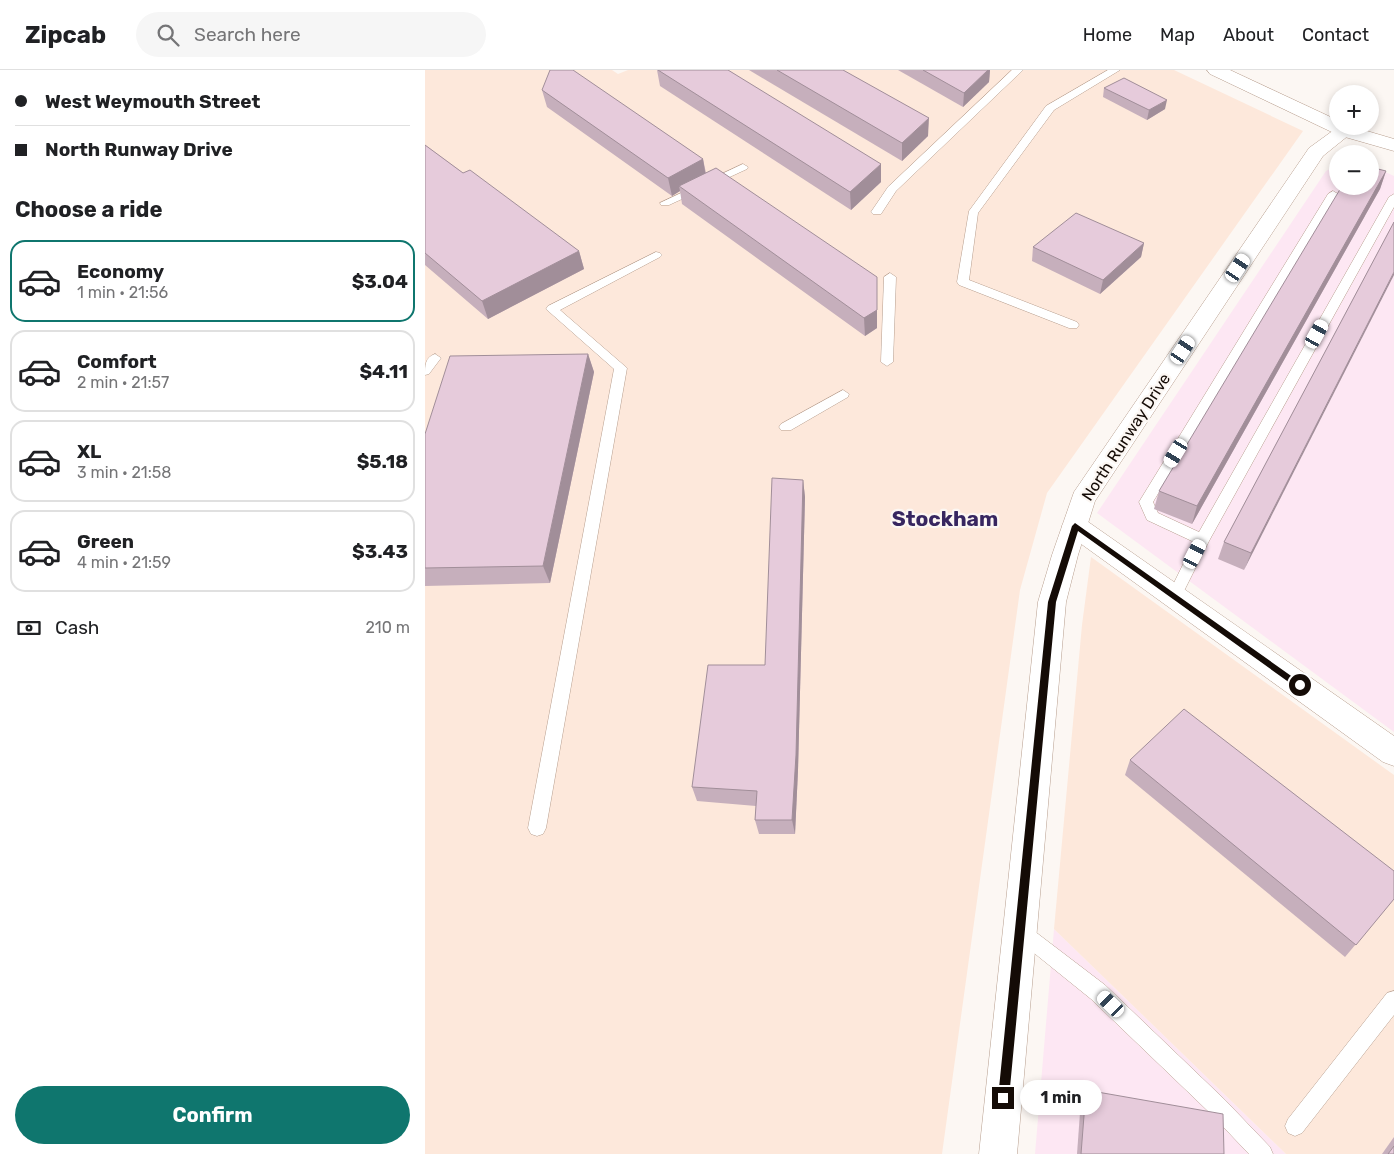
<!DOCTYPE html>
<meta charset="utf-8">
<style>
body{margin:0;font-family:Rubik,sans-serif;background:#f6f6f6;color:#202124;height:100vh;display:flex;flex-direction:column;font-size:19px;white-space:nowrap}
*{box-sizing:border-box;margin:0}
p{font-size:16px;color:#757577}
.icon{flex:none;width:28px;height:28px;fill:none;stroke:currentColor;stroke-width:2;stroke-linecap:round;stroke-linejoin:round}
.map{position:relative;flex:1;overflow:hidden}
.drawer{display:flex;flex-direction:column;background:#fff;width:425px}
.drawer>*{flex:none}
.banner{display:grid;align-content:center;height:110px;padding:0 15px;background:#fff}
.controls{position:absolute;left:904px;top:15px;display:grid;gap:10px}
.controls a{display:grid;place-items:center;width:50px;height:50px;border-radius:50%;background:#fff;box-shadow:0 2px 8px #0003;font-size:25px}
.end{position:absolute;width:22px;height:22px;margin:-11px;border:6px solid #140b06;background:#fff;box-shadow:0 0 0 2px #fff}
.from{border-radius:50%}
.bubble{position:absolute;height:35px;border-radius:18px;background:#fff;box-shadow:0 2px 8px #0003;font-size:16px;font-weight:700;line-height:35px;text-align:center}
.car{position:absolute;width:15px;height:30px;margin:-15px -8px;border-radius:6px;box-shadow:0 0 4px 1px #0007;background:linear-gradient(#fff 24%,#345 0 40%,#fff 0 76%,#345 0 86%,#fff 0)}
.banner b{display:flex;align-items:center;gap:18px;height:48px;font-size:19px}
.banner b+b{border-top:1px solid #e0e0e0}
.banner i{width:12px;height:12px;background:#202124}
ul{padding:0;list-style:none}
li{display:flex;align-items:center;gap:15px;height:82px;margin:0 10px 8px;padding:0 5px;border:2px solid #e0e0e0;border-radius:15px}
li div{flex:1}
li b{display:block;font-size:19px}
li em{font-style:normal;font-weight:700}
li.active{border-color:#0f766e}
li>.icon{width:45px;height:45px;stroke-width:1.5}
h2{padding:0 15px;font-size:22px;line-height:60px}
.pay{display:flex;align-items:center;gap:12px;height:55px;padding:0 15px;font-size:19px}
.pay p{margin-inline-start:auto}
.button{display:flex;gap:10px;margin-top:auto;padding:10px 15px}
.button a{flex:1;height:58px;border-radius:30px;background:#0f766e;color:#fff;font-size:20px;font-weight:700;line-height:58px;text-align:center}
header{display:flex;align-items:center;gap:30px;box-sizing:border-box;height:70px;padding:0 25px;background:#fff;border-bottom:1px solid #e0e0e0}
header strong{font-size:24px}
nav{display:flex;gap:28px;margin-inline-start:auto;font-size:18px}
.search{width:350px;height:45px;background:#f6f6f6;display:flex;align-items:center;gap:12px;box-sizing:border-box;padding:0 18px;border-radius:28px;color:#757577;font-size:19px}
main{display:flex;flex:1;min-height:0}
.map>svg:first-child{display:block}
.commercial{fill:#fde7f3}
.built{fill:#fde8db}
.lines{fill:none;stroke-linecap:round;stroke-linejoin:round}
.service-casing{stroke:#b79e8e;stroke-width:1}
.minor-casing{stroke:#b79e8e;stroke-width:1}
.tertiary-casing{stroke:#b79e8e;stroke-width:1}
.secondary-casing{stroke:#b79e8e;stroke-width:1}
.service{fill:#fff;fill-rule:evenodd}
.minor{fill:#fff;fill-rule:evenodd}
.tertiary{fill:#fff;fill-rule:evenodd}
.secondary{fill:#fff;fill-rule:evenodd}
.wall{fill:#c6afbc}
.shaded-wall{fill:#a18e99}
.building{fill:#e6cbdb;stroke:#a18e99}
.route{fill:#140b06}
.labels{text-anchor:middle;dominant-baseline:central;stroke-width:4.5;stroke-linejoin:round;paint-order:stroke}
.street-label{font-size:16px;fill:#140b06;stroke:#fcf7f3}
.district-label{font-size:21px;font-weight:bold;fill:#372660;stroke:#fcf7f3}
</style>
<header>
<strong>Zipcab</strong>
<div class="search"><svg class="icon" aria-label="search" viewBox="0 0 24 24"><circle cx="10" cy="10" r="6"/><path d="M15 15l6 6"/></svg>Search here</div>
<nav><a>Home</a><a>Map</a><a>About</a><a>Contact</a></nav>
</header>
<main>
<section class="drawer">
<div class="banner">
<b><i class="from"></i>West Weymouth Street</b>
<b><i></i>North Runway Drive</b>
</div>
<h2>Choose a ride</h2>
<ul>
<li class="active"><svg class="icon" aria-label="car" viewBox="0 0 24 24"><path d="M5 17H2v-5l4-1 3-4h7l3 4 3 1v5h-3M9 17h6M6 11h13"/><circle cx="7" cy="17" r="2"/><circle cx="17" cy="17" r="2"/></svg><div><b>Economy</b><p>1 min · 21:56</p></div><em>$3.04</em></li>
<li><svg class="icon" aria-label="car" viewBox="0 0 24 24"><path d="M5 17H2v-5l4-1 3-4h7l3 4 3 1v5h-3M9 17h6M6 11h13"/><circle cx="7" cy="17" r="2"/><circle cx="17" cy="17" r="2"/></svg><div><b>Comfort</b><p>2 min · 21:57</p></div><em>$4.11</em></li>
<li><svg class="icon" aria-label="car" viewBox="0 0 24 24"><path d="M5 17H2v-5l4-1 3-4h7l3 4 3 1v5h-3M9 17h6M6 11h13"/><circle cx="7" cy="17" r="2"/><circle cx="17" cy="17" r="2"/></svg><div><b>XL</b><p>3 min · 21:58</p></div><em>$5.18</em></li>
<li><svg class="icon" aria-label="car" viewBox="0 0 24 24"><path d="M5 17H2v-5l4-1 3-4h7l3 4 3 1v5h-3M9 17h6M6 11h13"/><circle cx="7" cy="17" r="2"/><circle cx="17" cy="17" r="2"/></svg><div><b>Green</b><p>4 min · 21:59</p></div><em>$3.43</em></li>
</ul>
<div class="pay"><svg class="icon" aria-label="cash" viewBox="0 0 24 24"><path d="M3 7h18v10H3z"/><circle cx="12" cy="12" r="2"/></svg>Cash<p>210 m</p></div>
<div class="button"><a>Confirm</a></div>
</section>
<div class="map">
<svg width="969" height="1084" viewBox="0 0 969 1084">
<rect width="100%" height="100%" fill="#fcf7f3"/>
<!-- commercial -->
<g class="commercial">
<polygon points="912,95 912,116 945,116 945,95 969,106 969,662 672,443 901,101"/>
<polygon points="629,859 861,1084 610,1084"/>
</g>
<!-- built -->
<g class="built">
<polygon points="0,0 187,0 193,4 203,0 749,0 878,61 622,423 595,520 517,1084 0,1084"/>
<polygon points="666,487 969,705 969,1084 861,1084 629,859 657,555"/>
</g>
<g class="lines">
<!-- service casing -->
<g class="service-casing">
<g id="service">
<polygon points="587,0 598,0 471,121 456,144 448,144 446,142 463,117"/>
<polygon points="683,0 695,0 629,40 553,143 544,210 652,252 654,255 652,258 644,258 534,215 532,212 544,141 621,36"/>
<polygon points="318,94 323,97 322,99 244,135 236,135 235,133"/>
<polygon points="908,121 913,124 728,432 733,443 774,462 964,127 969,124 969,137 784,471 755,529 750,531 745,529 743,525 769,472 722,450 714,432 903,124"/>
<polygon points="231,182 235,183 237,185 235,187 135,240 202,298 121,758 118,764 112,766 106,764 103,758 189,299 121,239 123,236"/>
<polygon points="465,203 471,207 468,292 462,296 456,292 459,207"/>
<path d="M 10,284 L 16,288 L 4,304 L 0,305 C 0,296 0,287 10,284 Z"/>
<polygon points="418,320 424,324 423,327 366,360 356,360 354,357 356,354"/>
<polygon points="594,851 600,854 680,915 800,1030 845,1077 848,1084 824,1084 786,1044 666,929 588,866 585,860 588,854"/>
<polygon points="969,921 969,945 877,1063 870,1066 863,1063 860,1056 863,1049 962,923"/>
</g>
</g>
<!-- minor casing -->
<g class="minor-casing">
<polygon id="minor" points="650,446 659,449 969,666 969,696 958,692 641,463 637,456 641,449"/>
</g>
<!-- tertiary casing -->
<g class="tertiary-casing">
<polygon id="tertiary" points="923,56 929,61 898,86 670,431 653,485 641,532 592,1084 554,1084 613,532 627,485 649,422 884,78 913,57"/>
</g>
<!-- secondary casing -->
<g class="secondary-casing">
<polygon id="secondary" points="782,0 805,0 912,50 912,56 925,56 969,69 969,81 913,65 785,4"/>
</g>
<!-- service -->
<use href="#service" class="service"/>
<!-- minor -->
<use href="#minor" class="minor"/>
<!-- tertiary -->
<use href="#tertiary" class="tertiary"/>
<!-- secondary -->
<use href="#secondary" class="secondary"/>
</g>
<!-- wall -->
<g class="wall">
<polygon points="232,0 303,0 456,112 426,140 235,16"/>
<polygon points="324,0 418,0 503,66 477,91"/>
<polygon points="473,0 565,0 564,12 538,37"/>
<polygon points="679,18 740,39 722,50 678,27"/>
<polygon points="117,20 278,89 281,103 452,226 452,258 440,266 257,134 255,121 247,126 122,37"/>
<polygon points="0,75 38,103 154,181 159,199 63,249 0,195"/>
<polygon points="961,101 955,119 767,454 729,439 734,421"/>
<polygon points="969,152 819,500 793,489 799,472"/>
<polygon points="719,173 716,187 675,224 607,191 608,177"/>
<polygon points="163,284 169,302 125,513 0,516 0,364"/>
<polygon points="378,410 380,427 373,700 370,764 334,764 330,750 331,736 272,731 267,717 340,595"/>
<polygon points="705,690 969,829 920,887 700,705"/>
<polygon points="661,1020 799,1084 652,1084 656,1029"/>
<polygon points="969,1067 969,1084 957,1084"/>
</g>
<!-- shaded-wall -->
<g class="shaded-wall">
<polygon points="563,0 565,0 564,12 538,37 539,23"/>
<polygon points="742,30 740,39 722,50 724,40"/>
<polygon points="504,48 503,66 477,91 477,73"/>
<polygon points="278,89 281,107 254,116 255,121 247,126 243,108"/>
<polygon points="456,94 456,112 426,140 425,122"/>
<polygon points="961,101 955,119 767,454 772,436"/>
<polygon points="719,173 716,187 675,224 678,210"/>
<polygon points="154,181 159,199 63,249 57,231"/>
<polygon points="969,202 969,205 819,500 826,483"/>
<polygon points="452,207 452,258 440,266 439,248"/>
<polygon points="163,284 169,302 125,513 118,496"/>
<polygon points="378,410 380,427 373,700 370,764 367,750"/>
</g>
<!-- building -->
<g class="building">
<polygon points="125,0 148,0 278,89 243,108 117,20"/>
<polygon points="233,0 303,0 456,94 425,122"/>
<polygon points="352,0 418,0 504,48 477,73"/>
<polygon points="498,0 563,0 539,23"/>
<polygon points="699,8 742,30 724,40 679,18"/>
<polygon points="0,75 38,103 45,100 154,181 57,231 0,183"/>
<polygon points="945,97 961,101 772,436 734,421 917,116 945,116"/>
<polygon points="291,98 452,207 452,240 439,248 254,116"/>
<polygon points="651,143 719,173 678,210 608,177"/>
<polygon points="969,152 969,202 826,483 799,472"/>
<polygon points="163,284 118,496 0,498 0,364 25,286"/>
<polygon points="347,408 378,410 371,685 367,750 330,750 332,721 267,717 283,595 340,595"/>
<polygon points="759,639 969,801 969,829 931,875 705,690"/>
<polygon points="661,1020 798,1044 799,1084 656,1084"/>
<polygon points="969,1076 969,1084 963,1084"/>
</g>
<!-- route -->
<polygon class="route" points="650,453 879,615 878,618 872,618 653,461 631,532 584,1028 582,1032 578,1033 574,1032 573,1028 623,532 647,456"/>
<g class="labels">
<!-- street labels -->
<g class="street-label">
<text transform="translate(701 367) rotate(-57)">North Runway Drive</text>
</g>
<!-- district labels -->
<g class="district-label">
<text x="520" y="448">Stockham</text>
</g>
</g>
</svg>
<div class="controls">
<a>+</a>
<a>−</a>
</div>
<i class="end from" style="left:875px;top:615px"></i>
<i class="end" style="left:578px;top:1028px"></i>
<div class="bubble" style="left:595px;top:1010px;width:82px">1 min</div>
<i class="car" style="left:813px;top:198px;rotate:34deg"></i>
<i class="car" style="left:892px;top:264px;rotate:29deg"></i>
<i class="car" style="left:758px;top:280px;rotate:34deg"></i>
<i class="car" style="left:751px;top:383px;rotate:211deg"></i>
<i class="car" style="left:770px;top:484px;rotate:27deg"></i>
<i class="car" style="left:686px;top:934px;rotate:314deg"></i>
</div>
</main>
